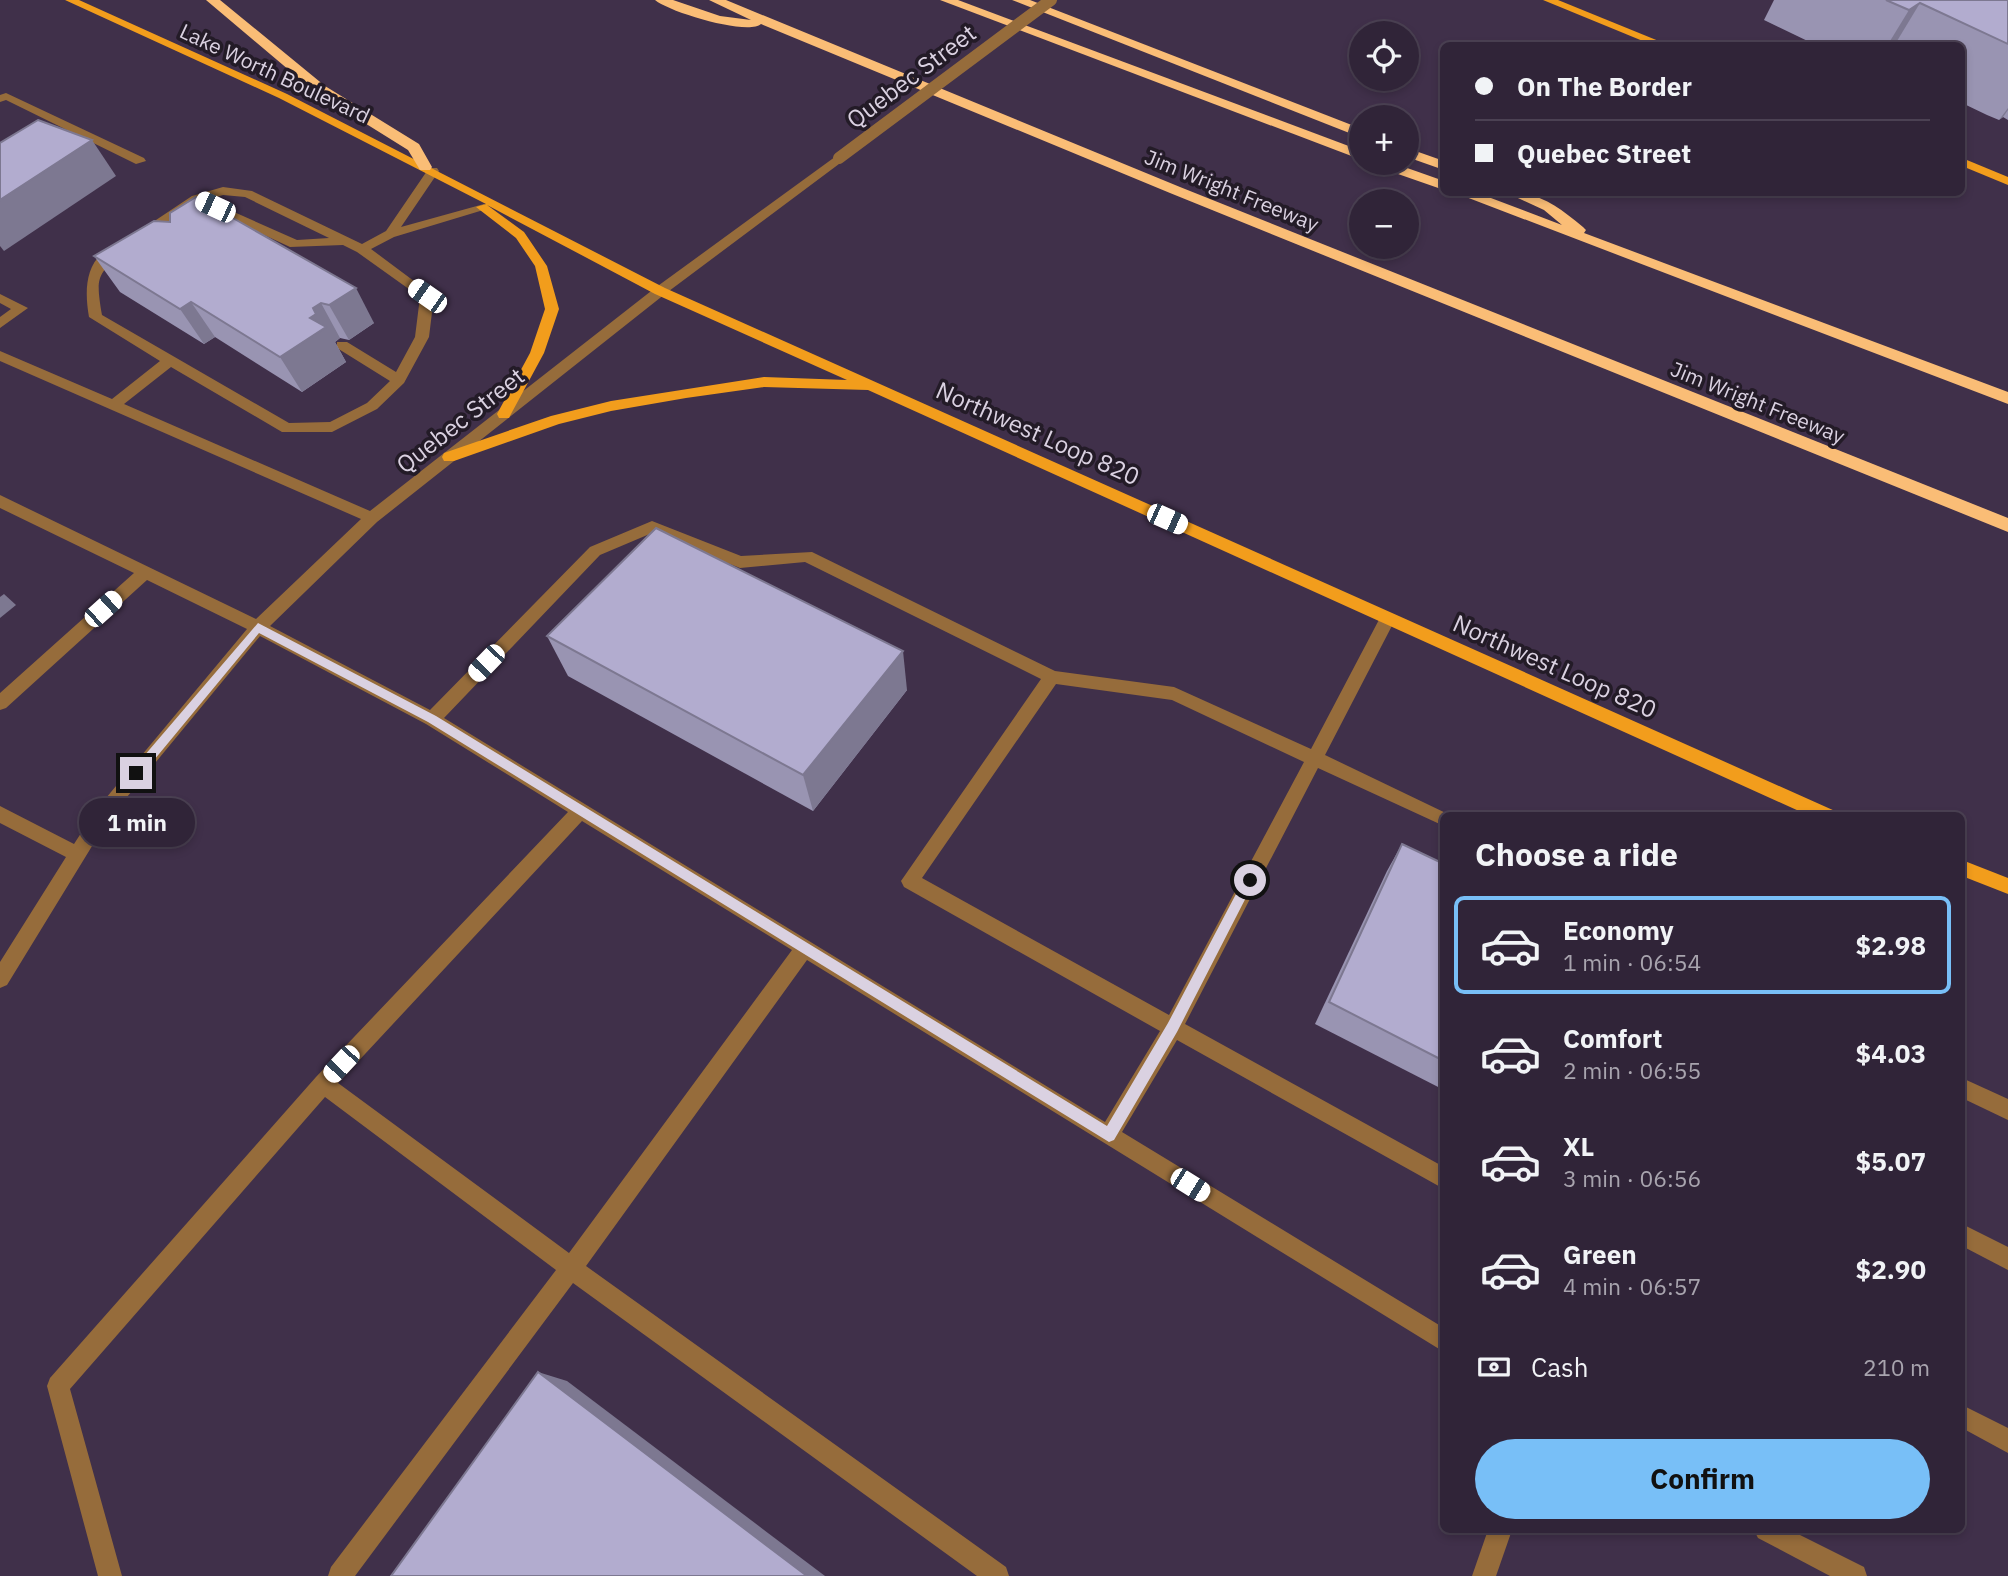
<!DOCTYPE html>
<meta charset="utf-8">
<style>
body{margin:0;font-family:"IBM Plex Sans",sans-serif;background:#3c3043;color:#f1f3f6;height:100vh;display:flex;flex-direction:column;font-size:26px;white-space:nowrap}
*{box-sizing:border-box;margin:0}
p{font-size:23px;color:#a8a4ae}
.icon{flex:none;width:38px;height:38px;fill:none;stroke:currentColor;stroke-width:2;stroke-linecap:round;stroke-linejoin:round}
.map{position:relative;flex:1;overflow:hidden}
.side{position:absolute;left:1440px;top:812px;width:525px;height:721px;display:flex;flex-direction:column;background:#302438;border-radius:10px;box-shadow:0 4px 10px #0003,0 0 0 2px #4b4153}
.side>*{flex:none}
.banner{position:absolute;left:1440px;top:42px;width:525px;height:154px;border-radius:10px;box-shadow:0 4px 10px #0003,0 0 0 2px #4b4153;display:grid;align-content:center;height:154px;padding:0 35px;background:#302438}
.controls{position:absolute;left:1349px;top:21px;display:grid;gap:14px}
.controls a{display:grid;place-items:center;width:70px;height:70px;border-radius:50%;background:#302438;box-shadow:0 4px 10px #0003,0 0 0 2px #4b4153;font-size:35px}
.end{position:absolute;width:32px;height:32px;margin:-16px;border:9px solid #dad1e1;background:#111;box-shadow:0 0 0 4px #111}
.from{border-radius:50%}
.bubble{position:absolute;height:49px;border-radius:24px;background:#302438;box-shadow:0 4px 10px #0003,0 0 0 2px #4b4153;font-size:23px;font-weight:800;line-height:49px;text-align:center}
.car{position:absolute;width:21px;height:42px;margin:-21px -10px;border-radius:9px;box-shadow:0 0 5px 2px #0007;background:linear-gradient(#fff 24%,#345 0 40%,#fff 0 76%,#345 0 86%,#fff 0)}
.banner b{display:flex;align-items:center;gap:24px;height:66px;font-size:26px}
.banner b+b{border-top:2px solid #4b4153}
.banner i{width:18px;height:18px;background:#f1f3f6}
ul{padding:0;list-style:none}
li{display:flex;align-items:center;gap:21px;height:98px;margin:0 14px 10px;padding:0 21px;border:4px solid transparent;border-radius:10px}
li div{flex:1}
li b{display:block;font-size:26px}
li em{font-style:normal;font-weight:800}
li.active{border-color:#78bff7}
li>.icon{width:63px;height:63px;stroke-width:1.5}
h2{padding:0 35px;font-size:32px;line-height:84px}
.pay{display:flex;align-items:center;gap:18px;height:77px;padding:0 35px;font-size:26px}
.pay p{margin-inline-start:auto}
.button{display:flex;gap:14px;margin-top:auto;padding:14px 35px}
.button a{flex:1;height:80px;border-radius:42px;background:#78bff7;color:#111;font-size:28px;font-weight:800;line-height:80px;text-align:center}
.map>svg:first-child{display:block}
.lines{fill:none;stroke-linecap:round;stroke-linejoin:round}
.minor{fill:#966c3b;fill-rule:evenodd}
.major{fill:#f29d1c;fill-rule:evenodd}
.highway{fill:#fabd76;fill-rule:evenodd}
.minor-bridge{stroke:#966c3b;stroke-width:12}
.wall{fill:#9994b2}
.shaded-wall{fill:#7d7891}
.building{fill:#b2accf;stroke:#7d7891;stroke-width:2}
.route{fill:#dad1e1}
.labels{text-anchor:middle;dominant-baseline:central;stroke-width:7;stroke-linejoin:round;paint-order:stroke}
.far-street-label{font-size:21px;fill:#dad1e1;stroke:#231b27}
.street-label{font-size:24px;fill:#dad1e1;stroke:#231b27}
</style>
<div class="map">
<svg width="2008" height="1576" viewBox="0 0 2008 1576">
<rect width="100%" height="100%" fill="#40304a"/>
<g class="lines">
<!-- minor -->
<g class="minor">
<polygon points="6,93 144,158 146,161 136,164 6,100 0,102 0,95"/>
<path d="M 839,154 L 843,155 L 843,161 L 665,294 L 377,522 L 270,626 L 430,710 L 590,547 L 652,521 L 741,556 L 812,552 L 1055,671 L 1174,687 L 1311,749 L 1382,614 L 1394,614 L 1396,618 L 1325,755 L 1452,816 L 1444,816 L 1444,826 L 1318,768 L 1185,1024 L 1444,1167 L 1444,1189 L 1177,1040 L 1122,1132 L 1444,1328 L 1444,1352 L 807,960 L 586,1266 L 1006,1567 L 1009,1576 L 977,1576 L 573,1283 L 355,1576 L 328,1576 L 331,1567 L 556,1270 L 325,1097 L 70,1389 L 122,1576 L 98,1576 L 47,1386 L 50,1378 L 316,1077 L 568,812 L 426,724 L 260,636 L 108,820 L 7,985 L 0,988 L 0,962 L 66,857 L 0,823 L 0,806 L 74,844 L 96,810 L 247,629 L 147,580 L 6,708 L 0,710 L 0,693 L 134,573 L 0,508 L 0,495 L 256,619 L 361,519 L 0,361 L 0,351 L 112,399 L 160,361 L 89,317 C 84,289 85,256 117,245 L 123,249 C 98,277 95,274 102,315 L 289,423 L 330,422 L 367,403 L 390,381 L 337,348 L 337,342 L 347,342 L 396,372 L 415,337 L 420,297 L 357,252 L 343,245 L 290,247 L 197,204 L 145,237 L 141,238 L 135,234 L 192,196 L 223,187 L 252,191 L 362,244 L 386,231 L 429,168 L 437,168 L 439,171 L 401,227 L 484,204 L 490,208 L 394,237 L 371,249 L 434,296 L 429,337 L 404,383 L 377,409 L 332,432 L 282,432 L 171,367 L 124,404 L 370,511 L 655,288 ZM 223,195 L 245,197 L 329,238 L 297,240 L 207,200 ZM 652,533 L 740,568 L 805,562 L 1041,679 L 901,881 L 904,887 L 1160,1031 L 1105,1122 L 444,718 L 600,555 ZM 1056,684 L 1172,700 L 1304,762 L 1169,1015 L 922,878 ZM 582,821 L 792,950 L 569,1253 L 338,1083 Z"/>
<polygon points="0,294 28,308 0,328 0,317 11,309 0,303"/>
<polygon points="1962,1078 2008,1099 2008,1120 1962,1098"/>
<polygon points="1962,1224 2008,1247 2008,1270 1962,1246"/>
<polygon points="1962,1405 2008,1428 2008,1453 1962,1428"/>
<polygon points="1488,1530 1512,1530 1496,1576 1472,1576"/>
<polygon points="1754,1530 1790,1530 1864,1567 1867,1576 1830,1576 1758,1538"/>
</g>
<!-- major -->
<g class="major">
<polygon points="65,0 79,0 287,94 665,288 1835,811 1838,816 1810,816 868,390 764,387 686,398 611,411 559,424 454,461 444,461 442,457 444,453 551,416 611,401 764,377 847,380 655,294 487,205 524,232 547,266 559,309 544,353 511,414 509,418 499,418 497,414 530,353 545,309 535,266 516,238 476,207 486,204 279,98"/>
<polygon points="1543,0 1558,0 1671,46 1655,46"/>
<polygon points="1962,158 2008,177 2008,185 1962,166"/>
<polygon points="1962,860 2008,878 2008,894 1962,876"/>
</g>
<!-- highway -->
<g class="highway">
<polygon points="206,0 220,0 325,86 419,144 432,167 430,170 420,170 408,150 315,92"/>
<path d="M 655,0 L 673,0 L 720,16 L 751,20 L 709,0 L 726,0 L 1180,187 L 2008,518 L 2008,532 L 1170,193 L 761,24 C 748,36 669,12 655,0 Z"/>
<polygon points="940,0 958,0 1362,151 1362,160"/>
<polygon points="1012,0 1030,0 1362,129 1362,138"/>
<polygon points="1407,148 1444,161 1444,170 1407,157"/>
<polygon points="1373,163 1393,163 1444,181 1444,190 1375,166"/>
<path d="M 1453,192 L 1475,192 L 1562,225 L 1544,210 L 1505,192 C 1540,192 1557,206 1583,227 L 1586,230 L 1584,233 L 2008,392 L 2008,404 Z"/>
</g>
<!-- minor-bridge -->
<polyline class="minor-bridge" points="839,158 1051,0"/>
</g>
<!-- wall -->
<g class="wall">
<polygon points="1774,0 2008,0 2008,120 2003,117 1999,120 1987,115 1962,103 1962,46 1818,46 1764,20"/>
<polygon points="170,222 374,323 349,340 340,338 335,342 346,362 302,392 215,337 204,344 120,292 94,256"/>
<polygon points="547,636 907,690 813,811 568,676"/>
<polygon points="1402,844 1444,864 1444,1090 1315,1024 1387,871"/>
</g>
<!-- shaded-wall -->
<g class="shaded-wall">
<polygon points="1920,3 1894,46 1887,46 1909,10"/>
<polygon points="2008,108 2008,110 2003,117 1999,120"/>
<polygon points="92,140 116,176 4,251 0,246 0,200"/>
<polygon points="356,288 374,323 349,340 329,305"/>
<polygon points="191,302 215,337 204,344 180,309"/>
<polygon points="321,303 340,338 335,342 346,362 302,392 280,357 310,318 313,308"/>
<polygon points="4,594 16,605 0,618 0,597"/>
<polygon points="903,651 907,690 813,811 803,775"/>
<polygon points="538,1372 567,1381 825,1576 807,1576"/>
</g>
<!-- building -->
<g class="building">
<polygon points="1886,0 2008,0 2008,44 1920,3 1909,10"/>
<polygon points="38,120 92,140 0,200 0,143"/>
<polygon points="196,197 356,288 329,305 321,303 313,308 316,314 310,318 326,327 280,357 191,302 180,309 94,256 154,221 170,222 170,213"/>
<polygon points="656,528 903,651 803,775 547,636"/>
<polygon points="1402,844 1444,864 1444,1061 1329,1002"/>
<polygon points="538,1372 807,1576 391,1576"/>
</g>
<!-- route -->
<polygon class="route" points="258,623 436,716 1107,1126 1168,1023 1245,877 1254,877 1255,880 1177,1032 1114,1140 1109,1142 428,722 259,633 140,777 132,777 132,770"/>
<g class="labels">
<!-- far-street labels -->
<g class="far-street-label">
<text transform="translate(275 73) rotate(25)">Lake Worth Boulevard</text>
<text transform="translate(1232 190) rotate(22)">Jim Wright Freeway</text>
<text transform="translate(1758 402) rotate(22)">Jim Wright Freeway</text>
</g>
<!-- street labels -->
<g class="street-label">
<text transform="translate(911 76) rotate(-37)">Quebec Street</text>
<text transform="translate(460 420) rotate(-38)">Quebec Street</text>
<text transform="translate(1038 433) rotate(24)">Northwest Loop 820</text>
<text transform="translate(1555 666) rotate(24)">Northwest Loop 820</text>
</g>
</g>
</svg>
<div class="controls">
<a><svg class="icon" aria-label="locate" viewBox="0 0 24 24"><circle cx="12" cy="12" r="6"/><path d="M12 2v4M12 18v4M2 12h4M18 12h4"/></svg></a>
<a>+</a>
<a>−</a>
</div>
<i class="end from" style="left:1250px;top:880px"></i>
<i class="end" style="left:136px;top:773px"></i>
<div class="bubble" style="left:79px;top:798px;width:116px">1 min</div>
<i class="car" style="left:215px;top:207px;rotate:295deg"></i>
<i class="car" style="left:427px;top:296px;rotate:305deg"></i>
<i class="car" style="left:1167px;top:519px;rotate:114deg"></i>
<i class="car" style="left:103px;top:609px;rotate:48deg"></i>
<i class="car" style="left:486px;top:663px;rotate:224deg"></i>
<i class="car" style="left:341px;top:1064px;rotate:223deg"></i>
<i class="car" style="left:1190px;top:1185px;rotate:122deg"></i>
<div class="banner">
<b><i class="from"></i>On The Border</b>
<b><i></i>Quebec Street</b>
</div>
<section class="side">
<h2>Choose a ride</h2>
<ul>
<li class="active"><svg class="icon" aria-label="car" viewBox="0 0 24 24"><path d="M5 17H2v-5l4-1 3-4h7l3 4 3 1v5h-3M9 17h6M6 11h13"/><circle cx="7" cy="17" r="2"/><circle cx="17" cy="17" r="2"/></svg><div><b>Economy</b><p>1 min · 06:54</p></div><em>$2.98</em></li>
<li><svg class="icon" aria-label="car" viewBox="0 0 24 24"><path d="M5 17H2v-5l4-1 3-4h7l3 4 3 1v5h-3M9 17h6M6 11h13"/><circle cx="7" cy="17" r="2"/><circle cx="17" cy="17" r="2"/></svg><div><b>Comfort</b><p>2 min · 06:55</p></div><em>$4.03</em></li>
<li><svg class="icon" aria-label="car" viewBox="0 0 24 24"><path d="M5 17H2v-5l4-1 3-4h7l3 4 3 1v5h-3M9 17h6M6 11h13"/><circle cx="7" cy="17" r="2"/><circle cx="17" cy="17" r="2"/></svg><div><b>XL</b><p>3 min · 06:56</p></div><em>$5.07</em></li>
<li><svg class="icon" aria-label="car" viewBox="0 0 24 24"><path d="M5 17H2v-5l4-1 3-4h7l3 4 3 1v5h-3M9 17h6M6 11h13"/><circle cx="7" cy="17" r="2"/><circle cx="17" cy="17" r="2"/></svg><div><b>Green</b><p>4 min · 06:57</p></div><em>$2.90</em></li>
</ul>
<div class="pay"><svg class="icon" aria-label="cash" viewBox="0 0 24 24"><path d="M3 7h18v10H3z"/><circle cx="12" cy="12" r="2"/></svg>Cash<p>210 m</p></div>
<div class="button"><a>Confirm</a></div>
</section>
</div>
